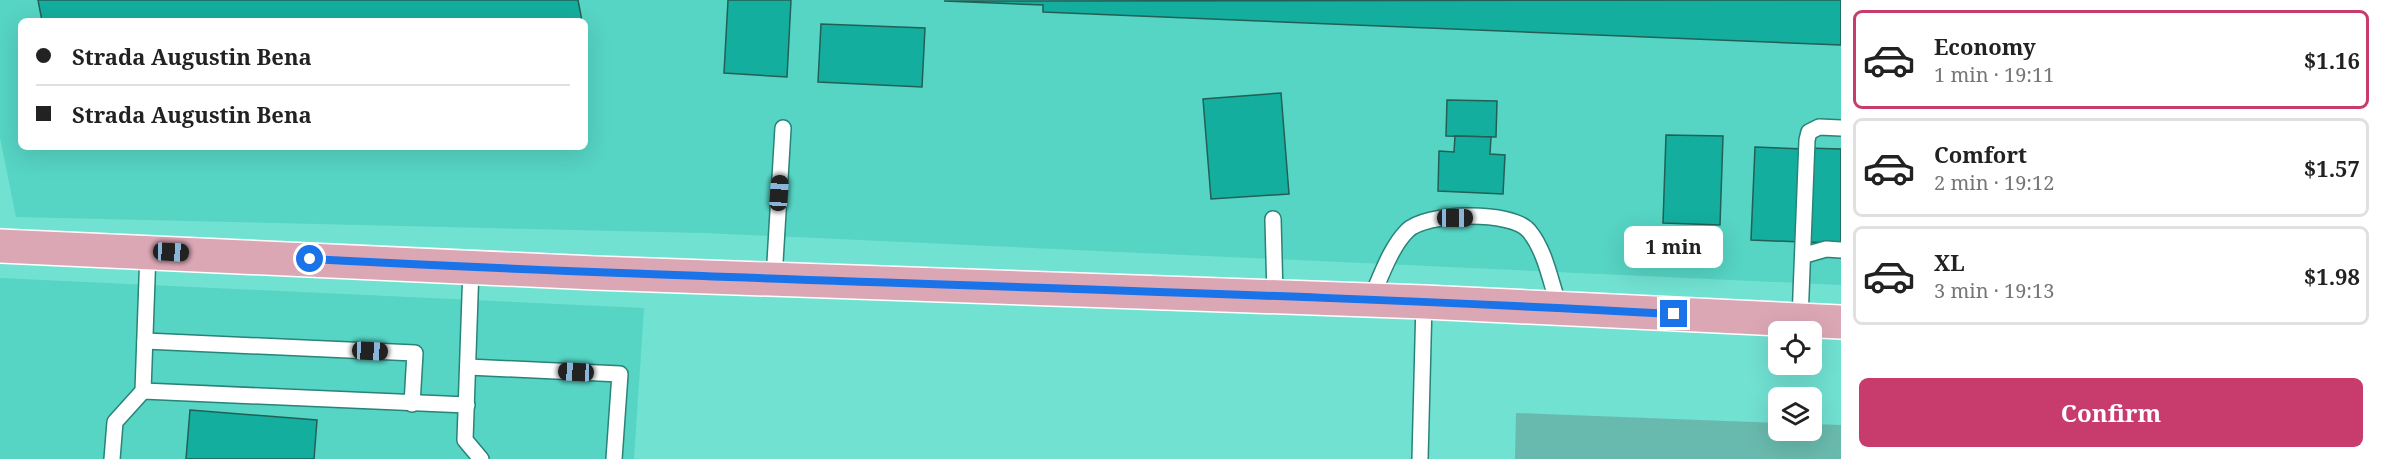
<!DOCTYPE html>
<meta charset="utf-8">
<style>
body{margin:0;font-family:"Noto Serif",serif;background:#f2f2f2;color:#222;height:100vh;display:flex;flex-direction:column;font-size:22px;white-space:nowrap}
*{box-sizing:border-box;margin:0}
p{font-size:20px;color:#767676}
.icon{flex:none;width:33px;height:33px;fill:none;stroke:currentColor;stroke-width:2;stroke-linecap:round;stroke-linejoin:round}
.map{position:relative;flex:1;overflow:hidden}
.details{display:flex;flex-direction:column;background:#fff;width:540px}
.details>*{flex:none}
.top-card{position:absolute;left:18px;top:18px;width:570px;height:132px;border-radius:9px;box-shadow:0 6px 24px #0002;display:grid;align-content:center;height:132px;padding:0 18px;background:#fff}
.buttons{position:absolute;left:1768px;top:321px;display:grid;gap:12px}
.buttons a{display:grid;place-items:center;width:54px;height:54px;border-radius:9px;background:#fff;box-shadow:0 6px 24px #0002;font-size:30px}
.end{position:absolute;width:27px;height:27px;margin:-14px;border:8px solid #1a73e8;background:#fff;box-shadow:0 0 0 3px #fff}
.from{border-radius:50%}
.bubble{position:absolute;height:42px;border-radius:9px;background:#fff;box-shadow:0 6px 24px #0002;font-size:20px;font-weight:700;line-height:42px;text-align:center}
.car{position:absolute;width:18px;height:36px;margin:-18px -9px;border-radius:8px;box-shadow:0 0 4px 2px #0007;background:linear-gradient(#222 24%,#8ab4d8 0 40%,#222 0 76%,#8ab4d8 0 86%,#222 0)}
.top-card b{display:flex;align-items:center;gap:21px;height:57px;font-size:22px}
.top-card b+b{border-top:2px solid #e0e0e0}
.top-card i{width:15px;height:15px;background:#222}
ul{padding:10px 0 0;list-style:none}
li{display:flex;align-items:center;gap:18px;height:99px;margin:0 12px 9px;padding:0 6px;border:3px solid #e0e0e0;border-radius:9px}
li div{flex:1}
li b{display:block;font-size:22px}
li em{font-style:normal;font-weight:700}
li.selected{border-color:#c83b6d}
li>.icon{width:54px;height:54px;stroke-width:1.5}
.button{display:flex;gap:12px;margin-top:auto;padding:12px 18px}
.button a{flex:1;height:69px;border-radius:9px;background:#c83b6d;color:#fff;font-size:24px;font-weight:700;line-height:69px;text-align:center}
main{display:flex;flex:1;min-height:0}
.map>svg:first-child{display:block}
.built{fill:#56d4c4;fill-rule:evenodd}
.green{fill:#69baae}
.building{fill:#14ae9e;stroke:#225f57;stroke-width:1.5}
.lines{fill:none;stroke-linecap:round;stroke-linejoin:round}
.lane-casing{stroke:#298378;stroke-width:18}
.primary-casing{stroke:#fff;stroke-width:36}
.lane{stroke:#fff;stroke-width:15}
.primary{stroke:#dca7b5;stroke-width:33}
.route{stroke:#1a73e8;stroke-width:8}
</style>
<main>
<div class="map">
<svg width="1841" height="459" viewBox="0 0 1841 459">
<rect width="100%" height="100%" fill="#71e1d2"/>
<!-- built -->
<g class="built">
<path d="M 0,0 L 1841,0 L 1841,285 L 705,233 L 16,217 L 0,138 ZM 21,21 L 585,21 L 585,147 L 21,147 Z"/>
<polygon points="0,278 644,308 634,459 0,459"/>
</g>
<!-- green -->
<polygon class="green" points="1516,413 1779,423 1779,430 1812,430 1812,424 1841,425 1841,459 1515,459"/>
<!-- building -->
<g class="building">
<polygon points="38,0 578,0 582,21 42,21"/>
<polygon points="728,0 791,0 787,77 724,73"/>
<polygon points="1841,0 1841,45 1043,12 1043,5 944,1"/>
<polygon points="821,24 925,28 922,87 818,82"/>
<polygon points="1281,93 1289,194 1211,199 1203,99"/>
<polygon points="1447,100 1497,101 1496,137 1446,136"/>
<polygon points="1666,135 1723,136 1720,225 1663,223"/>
<polygon points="1455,136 1491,137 1490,154 1505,155 1503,194 1438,191 1439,151 1454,152"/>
<polygon points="1755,147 1805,149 1802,242 1751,240"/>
<polygon points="1806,148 1841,149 1841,243 1803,242"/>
<polygon points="190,410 317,420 314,459 186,459"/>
</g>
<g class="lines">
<!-- lane casing -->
<g class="lane-casing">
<g id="lane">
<polyline points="1273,219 1275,297"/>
<polyline points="1805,255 1826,249 1841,250"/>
<polyline points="471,267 465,440 481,459"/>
<polyline points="774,279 783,128"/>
<path d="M 1370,301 C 1380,279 1390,248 1407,231 C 1425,212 1512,210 1529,231 C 1546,251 1551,285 1560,309"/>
<polyline points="1800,320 1807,140 1809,132 1819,127 1841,128"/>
<polyline points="145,341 415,353 412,404"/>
<polyline points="468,367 620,374 614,459"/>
<polyline points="143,391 467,405"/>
<polyline points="112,459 115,422 143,391 148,251"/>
<polyline points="1420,459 1424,302"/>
</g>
</g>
<!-- primary casing -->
<g class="primary-casing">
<polyline id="primary" points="0,246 595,273 1424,302 1841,322"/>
</g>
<!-- lane -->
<use href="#lane" class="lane"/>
<!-- primary -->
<use href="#primary" class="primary"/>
</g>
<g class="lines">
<!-- route -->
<path class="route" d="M 310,259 C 764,283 1220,289 1674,314"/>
</g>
</svg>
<div class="buttons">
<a><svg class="icon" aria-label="locate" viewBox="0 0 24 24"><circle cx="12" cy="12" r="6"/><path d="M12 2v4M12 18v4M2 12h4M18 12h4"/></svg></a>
<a><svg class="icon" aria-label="layers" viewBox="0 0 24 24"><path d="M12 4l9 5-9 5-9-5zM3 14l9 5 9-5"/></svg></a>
</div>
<i class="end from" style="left:310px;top:259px"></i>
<i class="end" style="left:1674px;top:314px"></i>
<div class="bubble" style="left:1624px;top:226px;width:99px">1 min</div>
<i class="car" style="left:779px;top:193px;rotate:4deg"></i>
<i class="car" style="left:1455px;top:218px;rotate:90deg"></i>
<i class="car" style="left:171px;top:252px;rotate:93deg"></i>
<i class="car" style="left:370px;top:351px;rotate:93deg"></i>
<i class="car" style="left:576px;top:372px;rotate:273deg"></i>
<div class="top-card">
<b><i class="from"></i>Strada Augustin Bena</b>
<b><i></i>Strada Augustin Bena</b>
</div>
</div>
<section class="details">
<ul>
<li class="selected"><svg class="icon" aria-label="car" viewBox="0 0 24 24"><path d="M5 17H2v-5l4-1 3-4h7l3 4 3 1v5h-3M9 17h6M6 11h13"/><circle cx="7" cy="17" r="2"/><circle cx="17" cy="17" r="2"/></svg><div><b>Economy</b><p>1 min · 19:11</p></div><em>$1.16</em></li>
<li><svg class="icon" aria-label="car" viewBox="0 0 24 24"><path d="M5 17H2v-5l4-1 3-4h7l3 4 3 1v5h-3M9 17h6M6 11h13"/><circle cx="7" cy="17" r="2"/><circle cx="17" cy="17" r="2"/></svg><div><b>Comfort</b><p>2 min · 19:12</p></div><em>$1.57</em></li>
<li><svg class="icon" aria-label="car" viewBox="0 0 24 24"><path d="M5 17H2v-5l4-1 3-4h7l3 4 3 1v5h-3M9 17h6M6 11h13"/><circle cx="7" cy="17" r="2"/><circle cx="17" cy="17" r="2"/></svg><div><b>XL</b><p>3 min · 19:13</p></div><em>$1.98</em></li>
</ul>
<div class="button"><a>Confirm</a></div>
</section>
</main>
